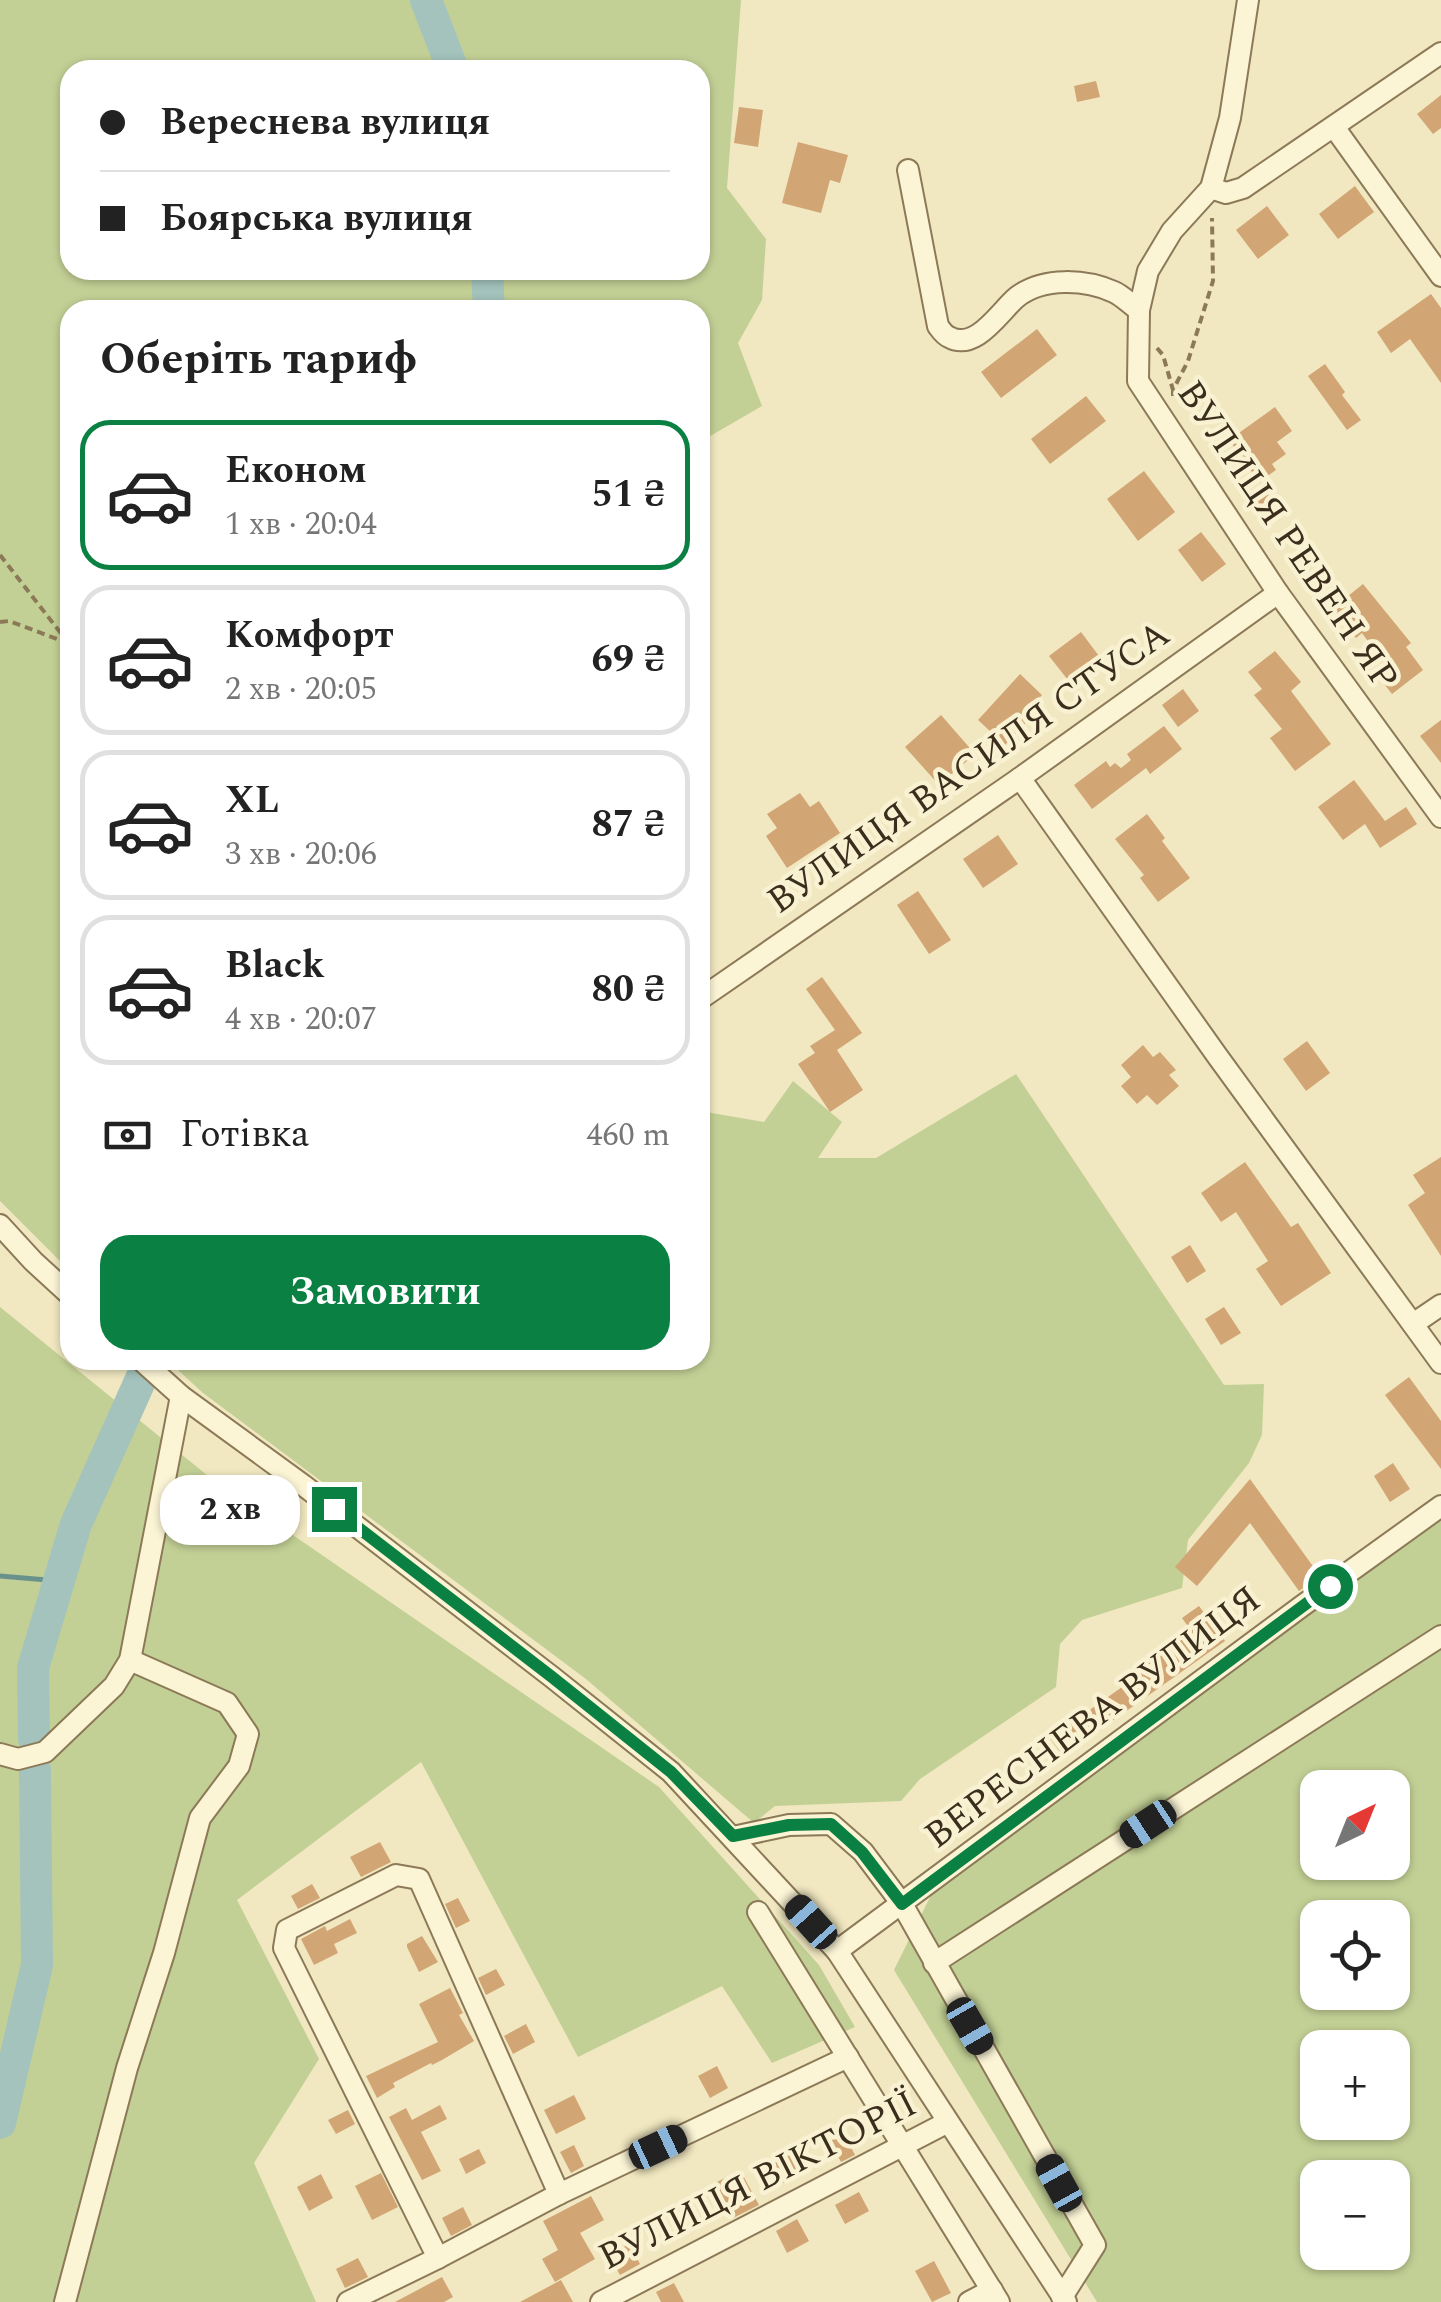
<!DOCTYPE html>
<html lang="uk">
<meta charset="utf-8">
<style>
body{margin:0;font-family:Spectral,serif;background:#f2f2f2;color:#222;height:100vh;display:flex;flex-direction:column;font-size:38px;white-space:nowrap}
*{box-sizing:border-box;margin:0}
p{font-size:32px;color:#767676}
.icon{flex:none;width:55px;height:55px;fill:none;stroke:currentColor;stroke-width:2;stroke-linecap:round;stroke-linejoin:round}
.map{position:relative;flex:1;overflow:hidden}
.side{position:absolute;left:60px;top:300px;width:650px;height:1070px;display:flex;flex-direction:column;background:#fff;border-radius:30px;box-shadow:0 2px 8px #0004}
.side>*{flex:none}
.banner{position:absolute;left:60px;top:60px;width:650px;height:220px;border-radius:30px;box-shadow:0 2px 8px #0004;display:grid;align-content:center;height:220px;padding:0 40px;background:#fff}
.needle{width:65px;rotate:43deg}
.fabs{position:absolute;left:1300px;top:1770px;display:grid;gap:20px}
.fabs a{display:grid;place-items:center;width:110px;height:110px;border-radius:20px;background:#fff;box-shadow:0 2px 8px #0004;font-size:50px}
.end{position:absolute;width:45px;height:45px;margin:-22px;border:12px solid #0b8043;background:#fff;box-shadow:0 0 0 5px #fff}
.from{border-radius:50%}
.bubble{position:absolute;height:70px;border-radius:30px;background:#fff;box-shadow:0 2px 8px #0004;font-size:32px;font-weight:700;line-height:70px;text-align:center}
.car{position:absolute;width:30px;height:60px;margin:-30px -15px;border-radius:12px;box-shadow:0 0 8px 2px #0007;background:linear-gradient(#222 24%,#8ab4d8 0 40%,#222 0 76%,#8ab4d8 0 86%,#222 0)}
.banner b{display:flex;align-items:center;gap:35px;height:95px;font-size:38px}
.banner b+b{border-top:2px solid #e0e0e0}
.banner i{width:25px;height:25px;background:#222}
ul{padding:0;list-style:none}
li{display:flex;align-items:center;gap:30px;height:150px;margin:0 20px 15px;padding:0 20px;border:5px solid #e0e0e0;border-radius:30px}
li div{flex:1}
li b{display:block;font-size:38px}
li em{font-style:normal;font-weight:700}
li.on{border-color:#0b8043}
li>.icon{width:90px;height:90px;stroke-width:1.5}
h2{padding:0 40px;font-size:45px;line-height:120px}
.pay{display:flex;align-items:center;gap:25px;height:110px;padding:0 40px;font-size:38px}
.pay p{margin-inline-start:auto}
.cta{display:flex;gap:20px;margin-top:auto;padding:20px 40px}
.cta a{flex:1;height:115px;border-radius:30px;background:#0b8043;color:#fff;font-size:40px;font-weight:700;line-height:115px;text-align:center}
.map>svg:first-child{display:block}
.green{fill:#c3d095;fill-rule:evenodd}
.lines{fill:none;stroke-linecap:round;stroke-linejoin:round}
.stream{stroke:#6a928c;stroke-width:5}
.river{stroke:#a4c3bd;stroke-width:32}
.building{fill:#d2a575}
.minor-casing{stroke:#8c7957;stroke-width:24}
.path{stroke:#8c7957;stroke-width:4;stroke-dasharray:8 5;stroke-linecap:butt}
.minor{stroke:#fbf4d5;stroke-width:20}
.route{stroke:#0b8043;stroke-width:12}
.labels{text-anchor:middle;dominant-baseline:central;stroke-width:9;stroke-linejoin:round;paint-order:stroke}
.street-label{font-size:38px;fill:#3b2e1d;stroke:#f8f1d2}
</style>
<div class="map">
<svg width="1441" height="2302" viewBox="0 0 1441 2302">
<rect width="100%" height="100%" fill="#f1e8c1"/>
<!-- green -->
<g class="green">
<path d="M 0,0 L 741,0 L 727,188 L 766,239 L 762,300 L 738,343 L 762,406 L 700,442 L 700,310 L 70,310 L 70,1271 L 0,1201 ZM 700,70 L 700,270 L 70,270 L 70,70 Z"/>
<polygon points="1016,1074 1224,1385 1264,1384 1262,1435 1249,1463 1188,1540 1182,1588 1082,1620 1060,1644 1056,1687 920,1779 901,1801 775,1806 754,1823 586,1679 203,1393 167,1360 700,1360 700,1111 764,1122 793,1081 842,1122 818,1158 876,1158"/>
<polygon points="0,1307 213,1480 659,1787 819,1965 855,2027 772,2063 722,1986 578,2057 421,1762 237,1900 319,2059 254,2163 316,2302 0,2302"/>
<path d="M 1441,1518 L 1441,2302 L 1097,2302 L 894,1970 L 937,1883 L 1096,1752 ZM 1318,1788 L 1392,1788 L 1392,1862 L 1318,1862 ZM 1318,1918 L 1392,1918 L 1392,1992 L 1318,1992 ZM 1318,2048 L 1392,2048 L 1392,2122 L 1318,2122 ZM 1318,2178 L 1392,2178 L 1392,2252 L 1318,2252 Z"/>
</g>
<g class="lines">
<!-- stream -->
<polyline class="stream" points="0,1576 59,1581"/>
<!-- river -->
<g class="river">
<polyline points="426,0 453,70"/>
<polyline points="487,270 489,310"/>
<polyline points="34,1739 33,1668 76,1524 145,1370"/>
<polyline points="0,2123 37,1965 35,1770"/>
</g>
</g>
<!-- building -->
<g class="building">
<polygon points="1096,81 1100,97 1077,102 1074,86"/>
<polygon points="1441,95 1441,128 1433,134 1417,114"/>
<polygon points="739,107 763,110 758,147 734,143"/>
<polygon points="798,142 848,155 840,183 830,180 821,213 782,203"/>
<polygon points="1355,186 1374,212 1338,239 1319,214"/>
<polygon points="1267,206 1289,235 1258,259 1236,230"/>
<polygon points="1431,294 1441,308 1441,383 1410,339 1391,353 1377,332"/>
<polygon points="1037,329 1057,355 1001,398 981,372"/>
<polygon points="1325,364 1345,392 1342,395 1361,420 1347,430 1308,376"/>
<polygon points="1086,396 1106,421 1050,464 1031,439"/>
<polygon points="1275,407 1292,431 1277,442 1286,454 1272,464 1276,470 1259,482 1229,440"/>
<polygon points="1144,471 1175,512 1138,541 1107,499"/>
<polygon points="1264,489 1273,502 1255,515 1246,502"/>
<polygon points="1201,532 1226,564 1202,582 1178,550"/>
<polygon points="1363,584 1411,643 1406,647 1423,670 1392,694 1374,671 1384,663 1362,633 1356,638 1332,609"/>
<polygon points="1081,632 1099,656 1068,680 1049,656"/>
<polygon points="1275,651 1301,682 1291,691 1331,744 1295,771 1270,738 1282,729 1254,695 1262,689 1248,672"/>
<polygon points="1020,674 1042,695 1034,704 1039,709 1005,745 978,720"/>
<polygon points="1183,689 1199,711 1178,727 1162,705"/>
<polygon points="941,715 975,754 939,785 905,747"/>
<polygon points="1441,720 1441,763 1420,736"/>
<polygon points="1164,726 1182,749 1150,774 1146,768 1092,809 1074,785 1106,761 1110,767 1115,763 1121,768 1131,760 1127,754"/>
<polygon points="1354,780 1385,821 1406,807 1417,824 1380,848 1365,824 1343,840 1318,807"/>
<polygon points="800,793 810,807 819,801 840,833 787,868 766,836 777,828 767,814"/>
<polygon points="1147,814 1165,838 1162,841 1190,878 1158,902 1140,878 1144,875 1115,839"/>
<polygon points="998,835 1018,864 983,888 963,859"/>
<polygon points="918,891 951,940 929,954 897,905"/>
<polygon points="822,977 862,1033 837,1050 863,1090 830,1112 798,1064 815,1053 810,1046 835,1030 806,989"/>
<polygon points="1307,1041 1330,1073 1306,1091 1283,1059"/>
<polygon points="1143,1045 1153,1057 1160,1052 1176,1070 1169,1075 1179,1086 1157,1105 1147,1095 1137,1104 1121,1086 1131,1077 1121,1065"/>
<polygon points="1441,1157 1441,1256 1408,1205 1425,1193 1413,1175"/>
<polygon points="1245,1162 1291,1227 1298,1223 1331,1273 1281,1306 1256,1269 1268,1261 1236,1212 1221,1222 1201,1193"/>
<polygon points="1190,1245 1206,1271 1187,1283 1171,1257"/>
<polygon points="1224,1307 1241,1333 1221,1345 1205,1319"/>
<polygon points="1409,1377 1441,1421 1441,1469 1385,1395"/>
<polygon points="1393,1463 1410,1489 1390,1502 1374,1476"/>
<polygon points="1250,1479 1320,1576 1299,1591 1250,1523 1197,1586 1175,1567"/>
<polygon points="1199,1606 1225,1641 1063,1756 1050,1738 1139,1675 1136,1671 1192,1632 1182,1618"/>
<polygon points="380,1842 391,1862 361,1877 350,1857"/>
<polygon points="312,1884 320,1898 298,1909 291,1896"/>
<polygon points="458,1898 470,1921 456,1928 445,1904"/>
<polygon points="350,1919 357,1933 334,1944 338,1953 314,1965 301,1939 325,1926 327,1931"/>
<polygon points="422,1936 438,1962 419,1972 407,1947 407,1944"/>
<polygon points="496,1969 505,1985 486,1995 478,1978"/>
<polygon points="450,1988 463,2013 459,2015 474,2041 442,2060 432,2065 431,2063 393,2083 395,2087 377,2098 366,2076 438,2042 419,2004"/>
<polygon points="526,2024 535,2042 513,2054 504,2036"/>
<polygon points="717,2066 728,2088 710,2098 698,2076"/>
<polygon points="574,2095 586,2119 556,2134 544,2110"/>
<polygon points="440,2105 447,2119 421,2132 441,2171 422,2180 389,2117 406,2108 412,2120"/>
<polygon points="348,2110 355,2124 336,2134 328,2120"/>
<polygon points="844,2134 855,2155 841,2162 830,2141"/>
<polygon points="574,2145 584,2166 571,2173 560,2152"/>
<polygon points="479,2149 486,2163 466,2174 459,2159"/>
<polygon points="794,2153 804,2172 783,2183 773,2164"/>
<polygon points="740,2170 759,2205 733,2218 715,2183"/>
<polygon points="381,2173 398,2207 372,2220 355,2186"/>
<polygon points="321,2174 333,2198 309,2211 297,2187"/>
<polygon points="859,2192 869,2211 845,2224 835,2205"/>
<polygon points="591,2196 604,2220 580,2233 595,2259 555,2282 542,2259 558,2250 543,2221"/>
<polygon points="463,2207 472,2225 451,2236 442,2218"/>
<polygon points="797,2219 809,2241 787,2253 776,2231"/>
<polygon points="629,2244 640,2264 620,2275 609,2255"/>
<polygon points="358,2258 368,2277 345,2288 336,2269"/>
<polygon points="934,2261 951,2293 932,2302 915,2271"/>
<polygon points="442,2277 453,2297 444,2302 395,2302"/>
<polygon points="561,2280 573,2302 520,2302"/>
<polygon points="674,2283 684,2302 661,2302 656,2292"/>
</g>
<g class="lines">
<!-- minor casing -->
<g class="minor-casing">
<g id="minor">
<polyline points="1248,0 1230,118 1211,188 1172,231 1148,271 1139,310 1138,381 1278,593 1441,817"/>
<polyline points="1334,127 1441,276"/>
<path d="M 908,170 L 938,326 C 941,330 944,335 949,337 C 976,352 1000,311 1017,297 C 1043,277 1085,279 1114,292 C 1123,296 1131,305 1139,310"/>
<polyline points="1211,188 1226,193 1243,188 1441,53"/>
<polyline points="1020,778 1218,1057 1441,1363"/>
<polyline points="700,999 1020,778 1278,593"/>
<polyline points="0,1225 33,1261 70,1295"/>
<polyline points="1413,1324 1441,1305"/>
<polyline points="141,1360 181,1396 303,1485 552,1677 671,1772 837,1951 1066,2302"/>
<polyline points="0,1754 18,1759 45,1752 114,1686 130,1660 181,1396"/>
<polyline points="733,1837 789,1825 831,1824 863,1852 902,1904 1095,2245 1062,2297"/>
<polyline points="758,1912 999,2302"/>
<polyline points="837,1951 1302,1606 1441,1506"/>
<polyline points="934,1963 1441,1636"/>
<polyline points="438,2258 284,1948 287,1930 396,1875 419,1879 559,2194"/>
<polyline points="65,2302 127,2068 164,1953 200,1818 239,1766 248,1734 227,1703 130,1660"/>
<polyline points="348,2302 438,2258 559,2194 848,2057"/>
<polyline points="601,2302 948,2122"/>
<polyline points="969,2302 992,2290"/>
</g>
</g>
<!-- path -->
<g class="path">
<polyline points="1157,348 1163,355 1173,390"/>
<polyline points="1173,396 1173,390 1188,361 1213,281 1212,218"/>
<polyline points="0,555 70,645"/>
<polyline points="0,622 9,621 68,643"/>
</g>
<!-- minor -->
<use href="#minor" class="minor"/>
</g>
<g class="lines">
<!-- route -->
<polyline class="route" points="334,1509 552,1677 671,1772 733,1836 789,1825 831,1824 862,1852 902,1904 1330,1586"/>
</g>
<g class="labels">
<!-- street labels -->
<g class="street-label">
<text transform="translate(1287 536) rotate(56)">ВУЛИЦЯ РЕВЕН ЯР</text>
<text transform="translate(969 768) rotate(-35)">ВУЛИЦЯ ВАСИЛЯ СТУСА</text>
<text transform="translate(1093 1718) rotate(-37)">ВЕРЕСНЕВА ВУЛИЦЯ</text>
<text transform="translate(758 2181) rotate(-27)">ВУЛИЦЯ ВІКТОРІЇ</text>
</g>
</g>
</svg>
<div class="fabs">
<a><svg class="needle" viewBox="-14 -14 28 28"><path d="M0-13l5 13h-10z" fill="#e53935"/><path d="M0 13l5-13h-10z" fill="#767676"/></svg></a>
<a><svg class="icon" aria-label="locate" viewBox="0 0 24 24"><circle cx="12" cy="12" r="6"/><path d="M12 2v4M12 18v4M2 12h4M18 12h4"/></svg></a>
<a>+</a>
<a>−</a>
</div>
<i class="end from" style="left:1330px;top:1586px"></i>
<i class="end" style="left:334px;top:1509px"></i>
<div class="bubble" style="left:160px;top:1475px;width:140px">2 хв</div>
<i class="car" style="left:1148px;top:1824px;rotate:237deg"></i>
<i class="car" style="left:811px;top:1922px;rotate:318deg"></i>
<i class="car" style="left:970px;top:2026px;rotate:150deg"></i>
<i class="car" style="left:658px;top:2147px;rotate:65deg"></i>
<i class="car" style="left:1059px;top:2183px;rotate:331deg"></i>
<div class="banner">
<b><i class="from"></i>Вереснева вулиця</b>
<b><i></i>Боярська вулиця</b>
</div>
<section class="side">
<h2>Оберіть тариф</h2>
<ul>
<li class="on"><svg class="icon" aria-label="car" viewBox="0 0 24 24"><path d="M5 17H2v-5l4-1 3-4h7l3 4 3 1v5h-3M9 17h6M6 11h13"/><circle cx="7" cy="17" r="2"/><circle cx="17" cy="17" r="2"/></svg><div><b>Економ</b><p>1 хв · 20:04</p></div><em>51 ₴</em></li>
<li><svg class="icon" aria-label="car" viewBox="0 0 24 24"><path d="M5 17H2v-5l4-1 3-4h7l3 4 3 1v5h-3M9 17h6M6 11h13"/><circle cx="7" cy="17" r="2"/><circle cx="17" cy="17" r="2"/></svg><div><b>Комфорт</b><p>2 хв · 20:05</p></div><em>69 ₴</em></li>
<li><svg class="icon" aria-label="car" viewBox="0 0 24 24"><path d="M5 17H2v-5l4-1 3-4h7l3 4 3 1v5h-3M9 17h6M6 11h13"/><circle cx="7" cy="17" r="2"/><circle cx="17" cy="17" r="2"/></svg><div><b>XL</b><p>3 хв · 20:06</p></div><em>87 ₴</em></li>
<li><svg class="icon" aria-label="car" viewBox="0 0 24 24"><path d="M5 17H2v-5l4-1 3-4h7l3 4 3 1v5h-3M9 17h6M6 11h13"/><circle cx="7" cy="17" r="2"/><circle cx="17" cy="17" r="2"/></svg><div><b>Black</b><p>4 хв · 20:07</p></div><em>80 ₴</em></li>
</ul>
<div class="pay"><svg class="icon" aria-label="cash" viewBox="0 0 24 24"><path d="M3 7h18v10H3z"/><circle cx="12" cy="12" r="2"/></svg>Готівка<p>460 m</p></div>
<div class="cta"><a>Замовити</a></div>
</section>
</div>
